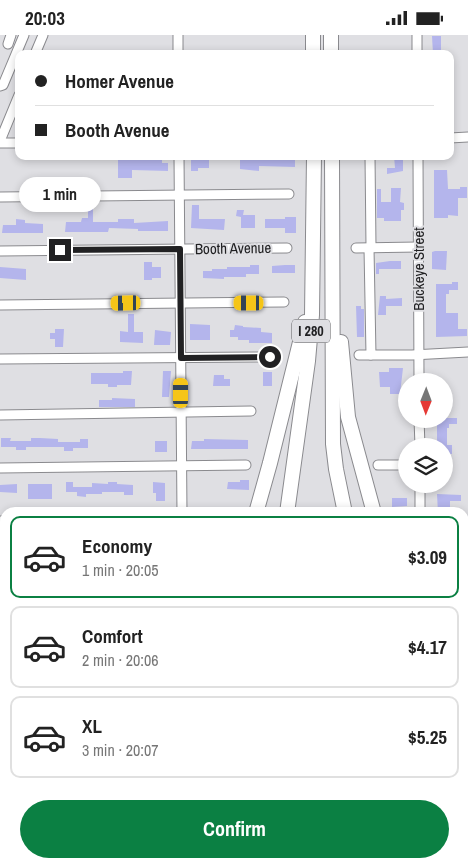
<!DOCTYPE html>
<meta charset="utf-8">
<style>
body{margin:0;font-family:"Archivo Narrow",sans-serif;background:#f2f2f2;color:#222;height:100vh;display:flex;flex-direction:column;font-size:19px;white-space:nowrap}
*{box-sizing:border-box;margin:0}
p{font-size:16px;color:#767676}
.icon{flex:none;width:28px;height:28px;fill:none;stroke:currentColor;stroke-width:2;stroke-linecap:round;stroke-linejoin:round}
.map{position:relative;flex:1;overflow:hidden}
.sheet{position:absolute;left:0px;top:472px;width:469px;height:361px;display:flex;flex-direction:column;background:#fff;border-radius:15px 15px 0 0;box-shadow:0 2px 8px #0003}
.sheet>*{flex:none}
.banner{position:absolute;left:15px;top:15px;width:439px;height:110px;border-radius:10px;box-shadow:0 2px 8px #0003;display:grid;align-content:center;height:110px;padding:0 20px;background:#fff}
.needle{width:32px;rotate:181deg}
.fabs{position:absolute;left:398px;top:338px;display:grid;gap:10px}
.fabs a{display:grid;place-items:center;width:55px;height:55px;border-radius:50%;background:#fff;box-shadow:0 2px 8px #0003;font-size:25px}
.end{position:absolute;width:22px;height:22px;margin:-11px;border:6px solid #212123;background:#fff;box-shadow:0 0 0 2px #fff}
.from{border-radius:50%}
.bubble{position:absolute;height:35px;border-radius:18px;background:#fff;box-shadow:0 2px 8px #0003;font-size:16px;font-weight:800;line-height:35px;text-align:center}
.car{position:absolute;width:15px;height:30px;margin:-15px -8px;border-radius:6px;box-shadow:0 0 4px 1px #0007;background:linear-gradient(#f5c518 24%,#345 0 40%,#f5c518 0 76%,#345 0 86%,#f5c518 0)}
.banner b{display:flex;align-items:center;gap:18px;height:48px;font-size:19px}
.banner b+b{border-top:1px solid #e0e0e0}
.banner i{width:12px;height:12px;background:#222}
ul{padding:9px 0 0;list-style:none}
li{display:flex;align-items:center;gap:15px;height:82px;margin:0 10px 8px;padding:0 10px;border:2px solid #e0e0e0;border-radius:10px}
li div{flex:1}
li b{display:block;font-size:19px}
li em{font-style:normal;font-weight:800}
li.on{border-color:#0b8043}
li>.icon{width:45px;height:45px;stroke-width:1.5}
.cta{display:flex;gap:10px;margin-top:auto;padding:10px 20px}
.cta a{flex:1;height:58px;border-radius:30px;background:#0b8043;color:#fff;font-size:20px;font-weight:800;line-height:58px;text-align:center}
.status{display:flex;justify-content:space-between;align-items:center;height:35px;padding:0 25px;background:#fff;direction:ltr}
.status svg{height:14px;fill:currentColor}
.map>svg:first-child{display:block}
.building{fill:#b4b5ec}
.lines{fill:none;stroke-linecap:round;stroke-linejoin:round}
.minor-casing{stroke:#8a8a8e;stroke-width:11}
.major-casing{stroke:#8a8a8e;stroke-width:13}
.highway-casing{stroke:#8a8a8e;stroke-width:16}
.minor{stroke:#fff;stroke-width:9}
.major{stroke:#fff;stroke-width:11}
.highway{stroke:#fff;stroke-width:14}
.route{stroke:#212123;stroke-width:6}
.labels{text-anchor:middle;dominant-baseline:central;stroke-width:4;stroke-linejoin:round;paint-order:stroke}
.shield{fill:#dfdfe3;stroke:#5a5a5d;stroke-width:1}
.shield-label{font-size:14px;font-weight:bold;fill:#212123}
.street-label{font-size:15px;fill:#212123;stroke:#dfdfe3}
</style>
<div class="status"><b>20:03</b><svg viewBox="0 0 49 12"><path d="M0 12V9h3v3zM5 12V6h3v6zM10 12V3h3v9zM15 12V0h3v12zM26 1h20v11H26zM47 4h2v5h-2z"/></svg></div>
<div class="map">
<svg width="468" height="833" viewBox="0 0 468 833">
<rect width="100%" height="100%" fill="#dfdfe3"/>
<!-- building -->
<g class="building">
<polygon points="432,1 441,1 441,19 433,19"/>
<polygon points="203,121 209,121 209,133 198,133 198,136 191,136 191,123 203,123"/>
<polygon points="240,121 295,121 295,132 259,131 259,136 240,134"/>
<polygon points="394,121 403,121 403,136 387,139 387,133 395,133"/>
<polygon points="118,125 162,125 162,128 168,128 168,136 132,135 132,143 118,143"/>
<polygon points="434,135 447,135 448,154 460,154 460,152 467,152 467,163 458,163 458,181 448,180 448,183 434,183"/>
<polygon points="391,153 401,153 400,167 404,168 404,175 401,175 401,186 384,186 384,183 377,183 377,154 381,154 381,167 391,167"/>
<polygon points="192,170 199,170 199,184 225,184 224,195 191,193"/>
<polygon points="88,172 93,172 93,187 118,187 118,184 134,184 134,188 168,186 168,196 138,196 138,194 109,193 108,197 65,197 66,187 81,187 82,183 88,183"/>
<polygon points="237,175 244,175 243,180 255,180 255,193 241,193 241,182 236,181"/>
<polygon points="285,182 296,182 296,198 285,198 285,193 265,193 265,184 285,184"/>
<polygon points="16,184 25,185 25,188 43,189 43,198 2,198 3,190 16,190"/>
<polygon points="435,216 447,216 446,235 432,234 432,217"/>
<polygon points="390,226 401,226 401,234 379,234 379,239 376,239 376,228"/>
<polygon points="144,227 152,227 152,232 161,232 161,243 152,243 152,245 144,245"/>
<polygon points="250,230 259,230 259,239 246,239 246,242 224,242 224,244 203,243 203,236 212,236 212,234 227,234 227,232 250,232"/>
<polygon points="285,230 295,230 295,238 272,238 272,231"/>
<polygon points="0,232 26,234 26,245 0,243"/>
<polygon points="452,247 458,247 458,255 449,255 449,259 446,259 446,278 458,278 458,294 467,294 467,301 436,302 436,249 452,249"/>
<polygon points="380,261 386,261 386,264 402,263 402,271 386,271 386,280 378,280"/>
<polygon points="356,271 361,271 361,274 364,274 364,302 357,302"/>
<polygon points="128,279 134,279 134,297 143,297 143,308 120,307 120,296 128,297"/>
<polygon points="190,289 210,290 210,305 190,305"/>
<polygon points="235,290 243,291 243,292 261,293 261,297 272,298 272,308 249,308 249,305 238,305 238,302 230,302 230,295 234,295"/>
<polygon points="55,294 64,294 63,312 55,312 55,304 50,304 50,298 55,298"/>
<polygon points="155,295 171,297 170,310 154,310"/>
<polygon points="389,333 403,333 400,359 390,359 390,352 380,352 379,337 389,337"/>
<polygon points="123,336 132,336 131,350 117,350 117,352 108,352 108,349 91,349 91,338 123,338"/>
<polygon points="163,336 171,336 169,362 162,362"/>
<rect x="263" y="337" width="9" height="14"/>
<polygon points="214,340 224,340 224,344 230,344 230,351 213,351"/>
<polygon points="112,363 135,364 135,372 99,372 99,365 112,365"/>
<polygon points="444,383 457,383 457,389 449,389 449,393 447,393 447,410 452,410 452,419 444,419 444,411 437,411 437,385 444,385"/>
<polygon points="1,403 11,403 10,406 31,406 31,403 40,403 58,404 58,407 80,407 80,404 88,404 88,413 73,413 73,416 64,416 64,412 26,412 26,415 16,415 16,412 1,412"/>
<polygon points="204,404 248,405 248,414 191,414 192,406 204,406"/>
<rect x="155" y="406" width="12" height="11"/>
<polygon points="240,445 249,445 249,455 227,454 228,447 240,447"/>
<polygon points="66,447 73,447 73,452 92,452 92,448 108,449 108,447 117,447 117,449 133,450 133,460 124,460 124,457 102,457 102,459 86,459 86,462 77,461 77,457 66,457"/>
<polygon points="153,447 165,448 165,466 156,466 156,458 153,458"/>
<polygon points="17,449 17,458 0,457 0,450"/>
<rect x="28" y="449" width="24" height="15"/>
<polygon points="437,459 461,460 461,466 450,466 450,478 438,478"/>
<polygon points="392,463 407,463 407,471 392,472"/>
</g>
<g class="lines">
<!-- minor casing -->
<g class="minor-casing">
<g id="minor">
<polyline points="178,0 178,19"/>
<polyline points="417,0 417,19"/>
<polyline points="8,9 11,0"/>
<polyline points="35,19 43,0"/>
<polyline points="0,51 3,50 24,0"/>
<polyline points="450,103 468,102"/>
<polyline points="0,106 19,60"/>
<polyline points="0,108 19,108"/>
<polyline points="179,121 182,478"/>
<polyline points="370,121 371,212"/>
<polyline points="418,121 419,346"/>
<polyline points="0,162 289,159"/>
<polyline points="356,213 418,212"/>
<polyline points="369,213 371,320"/>
<polyline points="0,216 287,213"/>
<polyline points="0,270 284,267"/>
<polyline points="359,320 412,320 468,317"/>
<polyline points="0,324 270,322"/>
<polyline points="0,380 251,376"/>
<polyline points="419,384 420,411"/>
<polyline points="378,430 406,430"/>
<polyline points="0,433 246,430"/>
<polyline points="420,449 420,478"/>
<polyline points="0,486 5,486"/>
<polyline points="464,582 468,582"/>
<polyline points="0,591 5,591"/>
<path d="M 0,605 L 3,605 C 3,621 8,680 0,691"/>
<polyline points="464,630 468,629"/>
<polyline points="0,705 5,708"/>
<polyline points="0,723 5,723"/>
<polyline points="9,830 9,829"/>
</g>
</g>
<!-- major casing -->
<g class="major-casing">
<polyline id="major" points="464,561 468,560"/>
</g>
<!-- highway casing -->
<g class="highway-casing">
<g id="highway">
<polyline points="313,0 313,19"/>
<polyline points="331,0 331,19"/>
<polyline points="332,121 333,409 336,434 345,478"/>
<polyline points="341,307 348,382 374,478"/>
<polyline points="256,478 270,428 305,287"/>
<polyline points="287,478 308,326 312,280 314,121"/>
<polyline points="464,774 468,778"/>
<polyline points="454,829 459,833"/>
<polyline points="162,833 166,829"/>
<polyline points="370,833 372,829"/>
</g>
</g>
<!-- minor -->
<use href="#minor" class="minor"/>
<!-- major -->
<use href="#major" class="major"/>
<!-- highway -->
<use href="#highway" class="highway"/>
</g>
<g class="lines">
<!-- route -->
<polyline class="route" points="60,215 180,214 181,323 270,322"/>
</g>
<g class="labels">
<!-- shield labels -->
<rect class="shield" x="292" y="284.5" width="38" height="23" rx="4"/>
<g class="shield-label">
<text x="311" y="296">I 280</text>
</g>
<!-- street labels -->
<g class="street-label">
<text transform="translate(233 213) rotate(-1)">Booth Avenue</text>
<text transform="translate(418 234) rotate(-90)">Buckeye Street</text>
</g>
</g>
</svg>
<div class="fabs">
<a><svg class="needle" viewBox="-14 -14 28 28"><path d="M0-13l5 13h-10z" fill="#e53935"/><path d="M0 13l5-13h-10z" fill="#767676"/></svg></a>
<a><svg class="icon" aria-label="layers" viewBox="0 0 24 24"><path d="M12 4l9 5-9 5-9-5zM3 14l9 5 9-5"/></svg></a>
</div>
<i class="end from" style="left:270px;top:322px"></i>
<i class="end" style="left:60px;top:215px"></i>
<div class="bubble" style="left:19px;top:142px;width:82px">1 min</div>
<i class="car" style="left:126px;top:268px;rotate:269deg"></i>
<i class="car" style="left:249px;top:268px;rotate:270deg"></i>
<i class="car" style="left:181px;top:358px;rotate:0deg"></i>
<div class="banner">
<b><i class="from"></i>Homer Avenue</b>
<b><i></i>Booth Avenue</b>
</div>
<section class="sheet">
<ul>
<li class="on"><svg class="icon" aria-label="car" viewBox="0 0 24 24"><path d="M5 17H2v-5l4-1 3-4h7l3 4 3 1v5h-3M9 17h6M6 11h13"/><circle cx="7" cy="17" r="2"/><circle cx="17" cy="17" r="2"/></svg><div><b>Economy</b><p>1 min · 20:05</p></div><em>$3.09</em></li>
<li><svg class="icon" aria-label="car" viewBox="0 0 24 24"><path d="M5 17H2v-5l4-1 3-4h7l3 4 3 1v5h-3M9 17h6M6 11h13"/><circle cx="7" cy="17" r="2"/><circle cx="17" cy="17" r="2"/></svg><div><b>Comfort</b><p>2 min · 20:06</p></div><em>$4.17</em></li>
<li><svg class="icon" aria-label="car" viewBox="0 0 24 24"><path d="M5 17H2v-5l4-1 3-4h7l3 4 3 1v5h-3M9 17h6M6 11h13"/><circle cx="7" cy="17" r="2"/><circle cx="17" cy="17" r="2"/></svg><div><b>XL</b><p>3 min · 20:07</p></div><em>$5.25</em></li>
</ul>
<div class="cta"><a>Confirm</a></div>
</section>
</div>
